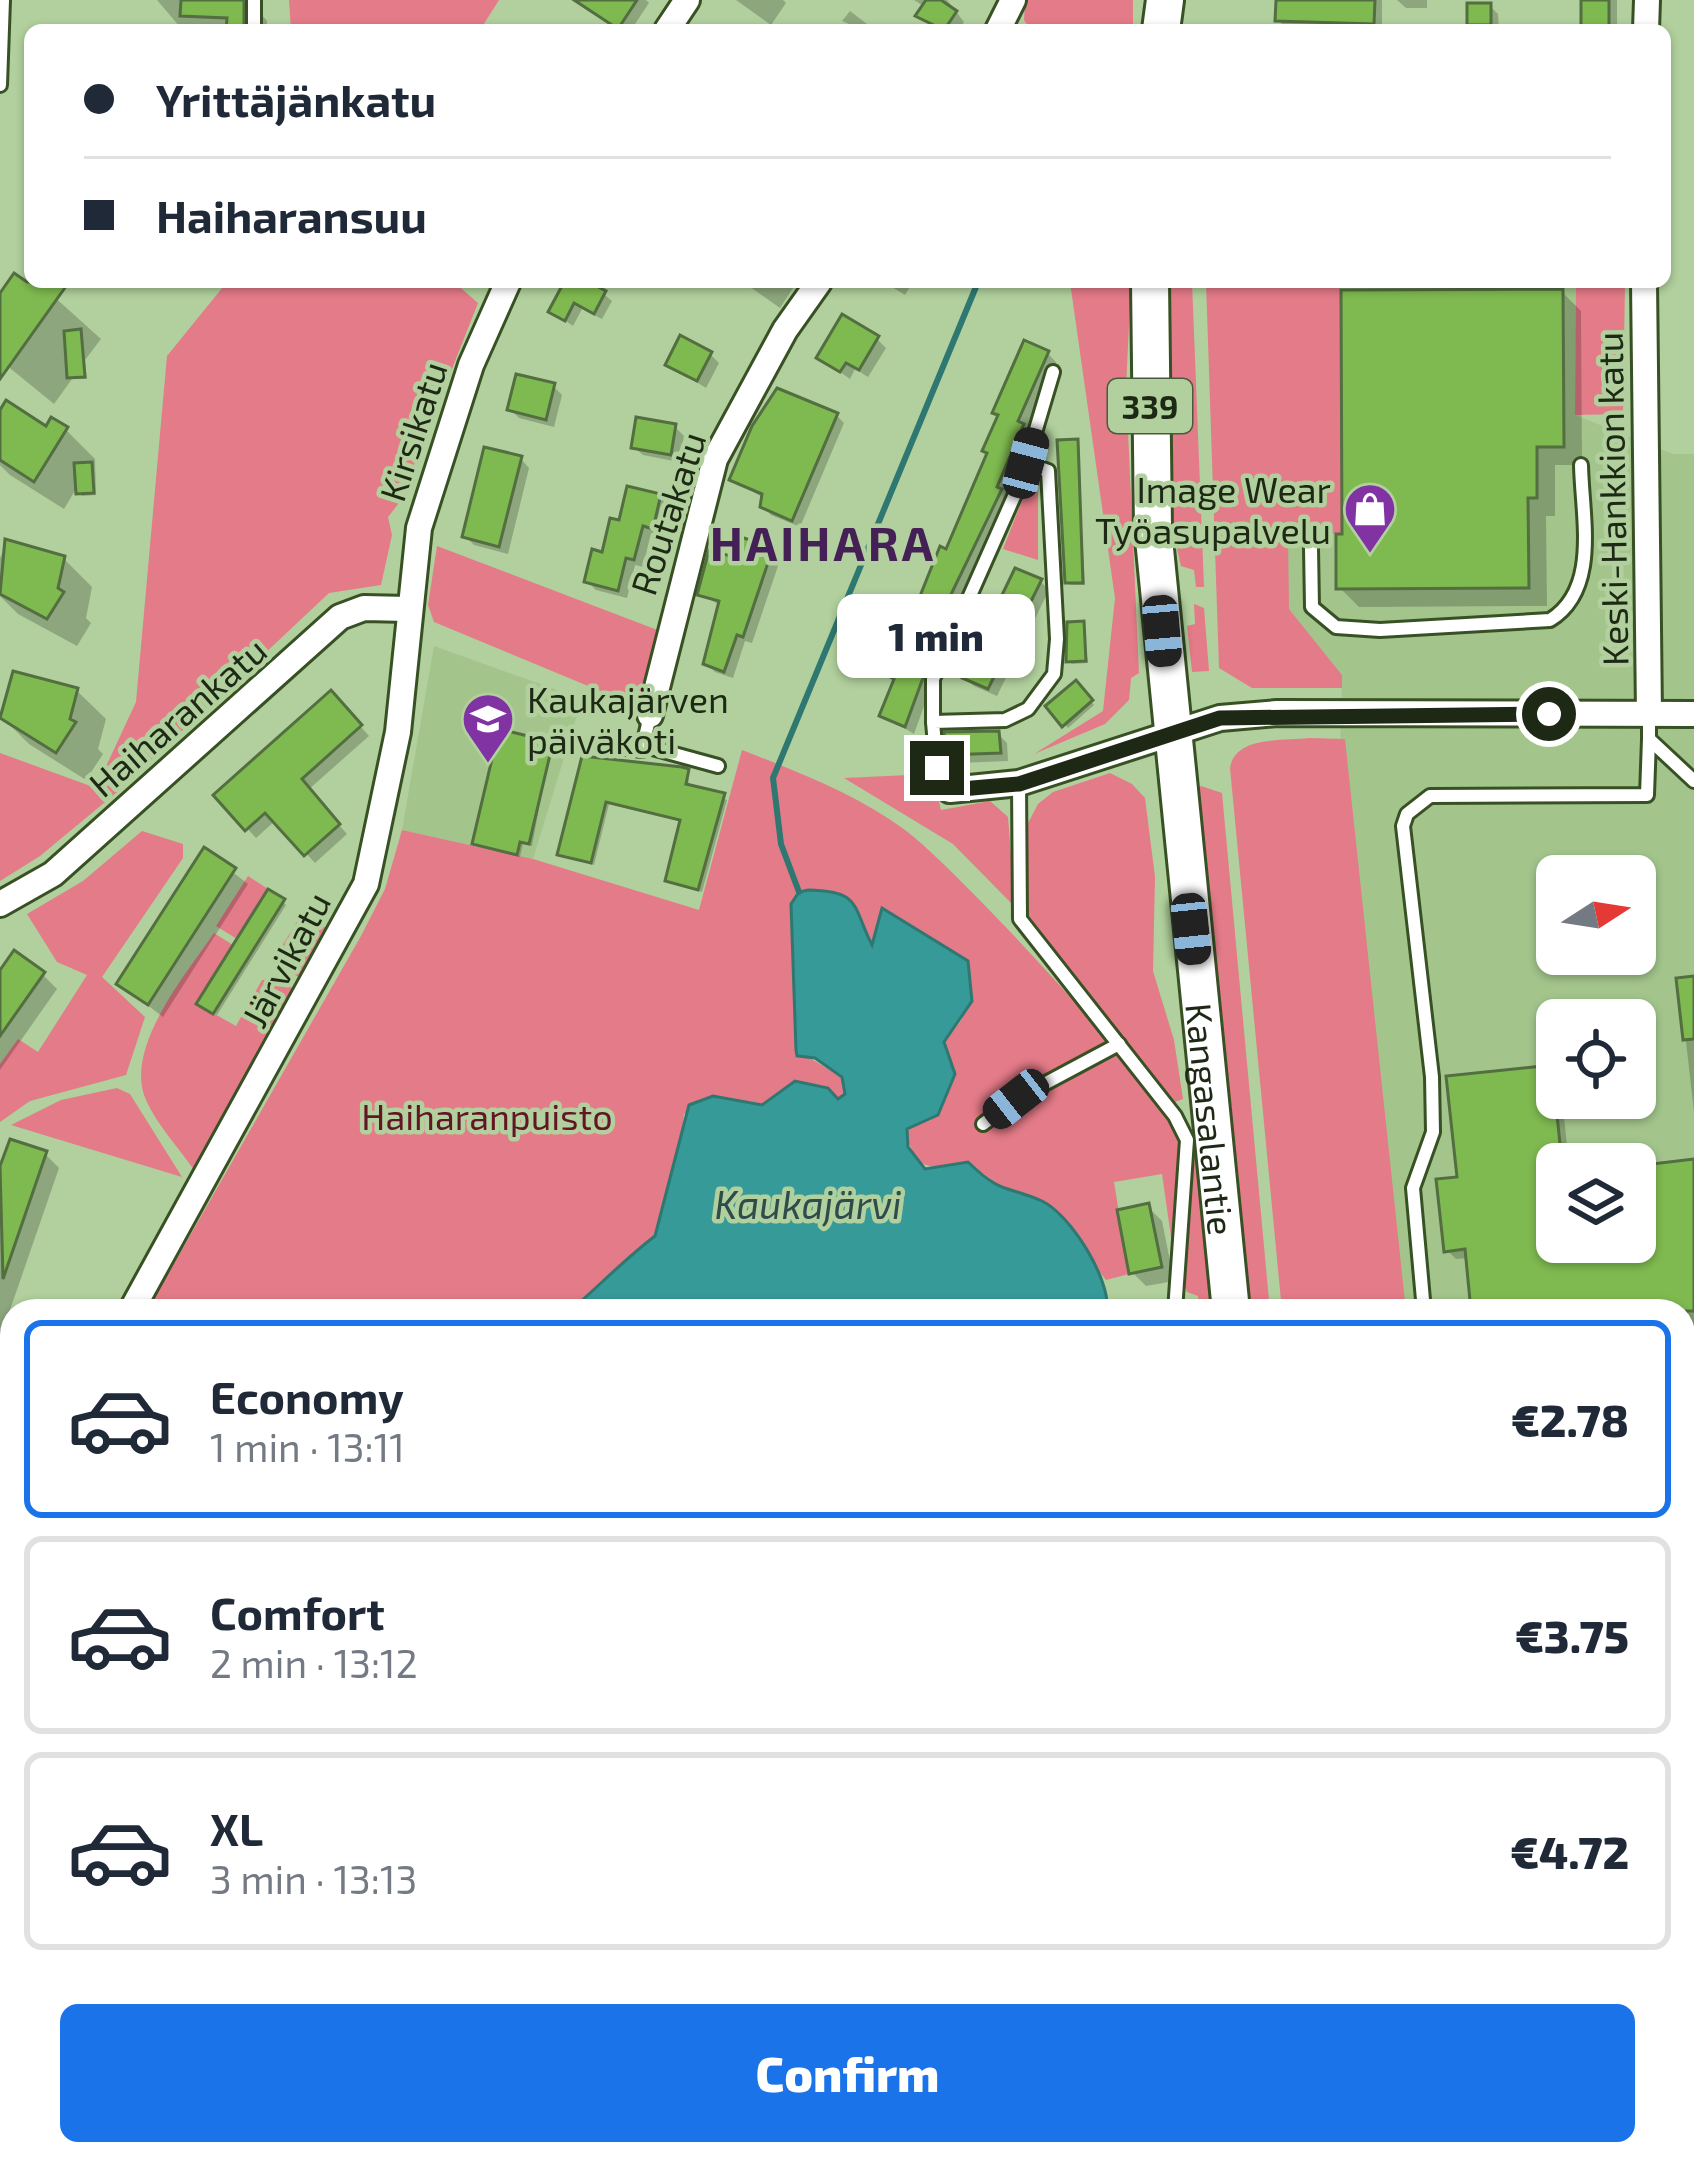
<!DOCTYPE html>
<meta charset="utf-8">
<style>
body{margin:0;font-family:"Exo 2",sans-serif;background:#f2f2f3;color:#1f2937;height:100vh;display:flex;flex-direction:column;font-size:45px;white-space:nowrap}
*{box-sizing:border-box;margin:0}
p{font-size:39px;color:#747a83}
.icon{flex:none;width:66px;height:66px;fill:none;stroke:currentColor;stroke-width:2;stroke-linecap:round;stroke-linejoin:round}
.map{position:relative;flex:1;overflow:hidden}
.sheet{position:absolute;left:0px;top:1299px;width:1695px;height:867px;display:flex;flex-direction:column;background:#fff;border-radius:36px 36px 0 0;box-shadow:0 3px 9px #0004}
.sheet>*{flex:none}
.hud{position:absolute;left:24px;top:24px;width:1647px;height:264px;border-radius:18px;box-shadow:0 3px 9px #0004;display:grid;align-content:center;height:264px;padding:0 60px;background:#fff}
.needle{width:78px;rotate:78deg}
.fabs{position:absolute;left:1536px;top:855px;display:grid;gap:24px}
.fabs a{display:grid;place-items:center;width:120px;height:120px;border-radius:18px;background:#fff;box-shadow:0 3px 9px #0004;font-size:60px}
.end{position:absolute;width:54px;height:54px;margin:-27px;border:15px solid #1d2915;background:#fff;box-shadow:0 0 0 6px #fff}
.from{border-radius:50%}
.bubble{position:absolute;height:84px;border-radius:18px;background:#fff;box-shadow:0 3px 9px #0004;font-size:39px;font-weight:800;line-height:84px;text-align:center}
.car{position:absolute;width:36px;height:72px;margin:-36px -18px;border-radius:15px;box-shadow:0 0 9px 3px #0007;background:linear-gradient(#222 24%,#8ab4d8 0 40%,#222 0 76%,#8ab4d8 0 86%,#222 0)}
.hud b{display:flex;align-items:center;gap:42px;height:114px;font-size:45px}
.hud b+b{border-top:3px solid #e0e1e3}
.hud i{width:30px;height:30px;background:#1f2937}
ul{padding:21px 0 0;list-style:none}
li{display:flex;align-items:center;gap:36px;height:198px;margin:0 24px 18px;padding:0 36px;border:6px solid #e0e1e3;border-radius:18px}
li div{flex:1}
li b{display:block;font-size:45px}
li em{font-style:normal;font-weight:800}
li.current{border-color:#1a73e8}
li>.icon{width:108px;height:108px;stroke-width:1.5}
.cta{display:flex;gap:24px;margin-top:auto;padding:24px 60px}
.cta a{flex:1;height:138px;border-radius:18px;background:#1a73e8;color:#fff;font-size:48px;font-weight:800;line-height:138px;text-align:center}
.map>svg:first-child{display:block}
.built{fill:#a3c58c;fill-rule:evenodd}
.green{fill:#e47b88}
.water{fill:#369a98;stroke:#2e7871;stroke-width:3}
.shadow{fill:#0003}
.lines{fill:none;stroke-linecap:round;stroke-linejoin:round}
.stream{stroke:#2e7871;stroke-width:6}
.building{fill:#7fba50;stroke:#536e40;stroke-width:3}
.service-casing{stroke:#385124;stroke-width:18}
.minor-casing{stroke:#385124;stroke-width:30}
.primary-casing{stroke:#385124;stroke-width:42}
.service{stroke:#fff;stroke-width:12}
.minor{stroke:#fff;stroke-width:24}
.primary{stroke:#fff;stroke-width:36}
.route{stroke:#1d2915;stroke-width:15}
.labels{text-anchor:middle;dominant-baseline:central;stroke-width:9;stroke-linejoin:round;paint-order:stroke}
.shield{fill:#b1d09d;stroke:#495b3e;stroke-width:3}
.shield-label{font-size:33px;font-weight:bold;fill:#1d2915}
.street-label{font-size:36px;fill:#1d2915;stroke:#b1d09d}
.poi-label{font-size:36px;fill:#1d2915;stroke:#b1d09d;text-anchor:end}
.park-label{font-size:36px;fill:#621525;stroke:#b1d09d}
.water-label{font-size:39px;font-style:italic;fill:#2d4c4b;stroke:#b1d09d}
.district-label{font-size:48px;font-weight:bold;letter-spacing:3px;fill:#452057;stroke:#b1d09d}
</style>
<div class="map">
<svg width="1694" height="2164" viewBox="0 0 1694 2164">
<rect width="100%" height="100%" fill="#b1d09d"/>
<!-- built -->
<g class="built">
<path d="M 1265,282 L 1576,282 L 1575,415 L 1673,454 L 1694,454 L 1694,2164 L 1484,2164 L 1483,2154 L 1683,2154 L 1683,1311 L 1391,1311 L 1338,833 L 1342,675 L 1289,609 ZM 1557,876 L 1635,876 L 1635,954 L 1557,954 ZM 1557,1020 L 1635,1020 L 1635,1098 L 1557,1098 ZM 1557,1164 L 1635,1164 L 1635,1242 L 1557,1242 Z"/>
<polygon points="434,646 582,699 533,859 402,830"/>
</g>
<!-- green -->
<g class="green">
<polygon points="289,0 499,0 480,30 291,30"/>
<polygon points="1025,0 1133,0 1133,30 1031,30 1024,20"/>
<polygon points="227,282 454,282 478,303 399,503 388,517 392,535 381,585 329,593 116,793 40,856 0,881 0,753 96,788 136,702 167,356"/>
<polygon points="1070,282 1131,282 1126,388 1139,673 1131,678 1129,700 1105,724 1034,754 1103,711 1115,598"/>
<polygon points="1166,282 1192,282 1204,587 1196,587 1194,570 1181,566 1171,521"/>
<polygon points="1206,282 1340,282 1342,534 1288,532 1289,609 1342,675 1342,688 1252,688 1219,668"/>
<polygon points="1576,282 1625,282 1623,414 1575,415"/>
<polygon points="1027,488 1038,492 1038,560 1003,549"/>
<polygon points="437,546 660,631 649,699 634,705 434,622 428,605"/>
<polygon points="1194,604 1204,608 1209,671 1192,672 1187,626 1195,624"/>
<path d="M 1309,738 L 1345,739 L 1406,1311 L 1282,1311 L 1230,768 C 1235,736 1282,741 1309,738 Z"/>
<path d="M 742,750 C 798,772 856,794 905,830 C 952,864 1171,1097 1181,1144 C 1187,1175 1176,1213 1172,1244 L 1162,1174 L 1114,1182 L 1129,1274 L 1106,1280 L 1047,1204 L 1011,1195 L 968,1162 L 942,1170 L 917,1162 L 905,1134 L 913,1124 L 931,1120 L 954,1075 L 944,1043 L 962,1019 L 969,961 L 883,908 L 873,945 L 826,890 L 799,892 L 796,1050 L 842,1077 L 846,1094 L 838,1099 L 828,1088 L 795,1081 L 762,1105 L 684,1114 L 681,1149 L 655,1236 C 626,1258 600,1286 570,1311 L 147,1311 L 361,936 L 385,889 L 402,830 L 533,859 L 699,910 Z"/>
<polygon points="1110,773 1132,784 1145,798 1155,877 1153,971 1174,1040 1183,1099 1175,1102 1026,921 1026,827 1038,804 1053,792"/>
<polygon points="932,774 941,810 990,801 1008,817 1015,907 953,844 844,778"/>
<polygon points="1201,786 1222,793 1270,1311 1247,1311 1196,790"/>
<polygon points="142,831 183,844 183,858 102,977 145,1017 126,1075 30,1101 0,1122 0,1064 18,1039 38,1052 87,975 57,962 27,914 83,881"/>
<polygon points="248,876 268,889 237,939 216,926"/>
<polygon points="307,917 327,928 300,978 282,967 276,956 298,920"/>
<path d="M 214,933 L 233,945 L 197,1004 L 236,1026 L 262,980 L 277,979 L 294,989 L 194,1170 C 179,1148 157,1125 146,1100 C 123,1048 187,973 214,933 Z"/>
<polygon points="117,1088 130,1094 182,1177 11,1125 61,1100"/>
<polygon points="1195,1103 1216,1311 1199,1311 1198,1296 1187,1292 1182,1277 1196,1147"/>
<polygon points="3,1347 12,1351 12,1497 7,1506 0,1504"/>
<polygon points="12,1760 12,2154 211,2154 205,2164 0,2164 0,1824 2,1788"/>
<polygon points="1363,2154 1495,2154 1496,2164 1364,2164"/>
</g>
<!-- water -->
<g class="water">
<path d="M 808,890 C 862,891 852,906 872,945 L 882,908 L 968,961 L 972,1001 L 944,1042 L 955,1074 L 938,1115 L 907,1129 L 908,1147 L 925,1169 L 968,1162 C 1002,1195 1006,1185 1042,1201 C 1071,1215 1111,1280 1107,1311 L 570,1311 C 600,1285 626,1258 655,1236 L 689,1105 L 713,1096 L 762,1105 L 795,1081 L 828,1088 L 838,1099 L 845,1094 L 842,1077 L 815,1058 L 797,1056 L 796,1050 L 791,904 L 799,892 Z"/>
<polygon points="211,2154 1185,2154 1186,2164 205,2164"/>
</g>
<!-- shadow -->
<g class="shadow">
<polygon points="157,0 249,0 267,21 267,30 180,27"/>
<polygon points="576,0 646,0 649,3 631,30 619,30"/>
<polygon points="736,0 783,0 786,3 771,25"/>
<polygon points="914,0 947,0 964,22 958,30 936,30 919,16 925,7"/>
<polygon points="1279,0 1382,0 1382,30 1287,29 1278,20"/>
<polygon points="1397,0 1427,0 1427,8 1406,8"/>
<polygon points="1584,0 1617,0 1617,30 1585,30"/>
<polygon points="1490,6 1498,14 1499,30 1477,30 1470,23"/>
<polygon points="850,11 867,24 863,30 842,21"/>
<polygon points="567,282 603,282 599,290 612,301 602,319 582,309 573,326 552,311"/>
<polygon points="743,282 797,282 780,308"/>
<polygon points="884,282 913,282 905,295"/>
<polygon points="41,285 101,339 85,360 87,379 72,379 54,404 0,360 0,299 36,292"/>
<polygon points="1562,292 1581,311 1582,465 1555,465 1555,516 1546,516 1547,606 1359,607 1339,587 1345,537"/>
<polygon points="877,339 886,348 868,377 855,369 850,379 819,357"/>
<polygon points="1047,353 1056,362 1026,430 1031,435 1005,496 1009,501 979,569 974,567 914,734 883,715 990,454"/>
<polygon points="710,354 719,363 706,388 669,365"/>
<polygon points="553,386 562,395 554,427 519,418 510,409"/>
<polygon points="0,415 47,430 66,430 95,459 96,495 82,496 76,489 64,509 10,475 0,465"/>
<polygon points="836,415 844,423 800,527 771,515 763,506 764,498 733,480"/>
<polygon points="675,427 684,436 679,462 643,455 634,447"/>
<polygon points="1077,442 1085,585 1071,585 1067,582"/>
<polygon points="521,459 529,468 508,554 474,545 465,536"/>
<polygon points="660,497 668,506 661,536 651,533 643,567 635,565 627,598 596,590 587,581 621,523"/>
<polygon points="7,543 63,558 92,587 86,618 91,623 77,646 18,614 0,596 0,558"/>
<polygon points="771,551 780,560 752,643 745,641 733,678 715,672 706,663 721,606 701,594 736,561"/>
<polygon points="1040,581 1049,590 997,696 974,686 965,678 988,625 994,627"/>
<polygon points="1082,624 1088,663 1072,664 1069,661"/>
<polygon points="1076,684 1094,705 1068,728 1049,707"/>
<polygon points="76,690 106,719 98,749 103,754 86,780 29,744 0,715 11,698"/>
<polygon points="340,703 369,736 308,790 347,834 315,863 276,820 256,838 217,795"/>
<polygon points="998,734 1007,743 1008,761 959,763 950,754"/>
<polygon points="551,744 532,846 523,844 520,857 479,847 475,843"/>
<polygon points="584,760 688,772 689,787 727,800 702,892 668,881 683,822 609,804 594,865 560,854"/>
<polygon points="205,851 248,884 163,1017 120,984"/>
<polygon points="283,902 286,905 217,1015 203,1007"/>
<polygon points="0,975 43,975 57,989 0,1070"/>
<polygon points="1694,978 1694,1112 1679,980"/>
<polygon points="1550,1068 1557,1074 1557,1098 1562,1098 1569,1164 1557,1164 1557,1242 1635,1242 1635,1169 1694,1162 1694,2023 1683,2030 1683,1311 1474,1311 1468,1258 1456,1259 1447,1250 1460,1180"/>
<polygon points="11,1142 45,1154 59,1168 0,1339 0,1176"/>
<polygon points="1148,1207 1162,1221 1174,1281 1146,1286 1132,1272"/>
<polygon points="1217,2154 1241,2154 1242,2164 1221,2164"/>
</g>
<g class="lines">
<!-- stream -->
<polyline class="stream" points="799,892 781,844 773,778 978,282"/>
</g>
<!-- building -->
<g class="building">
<polygon points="181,0 244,0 244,30 226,30 227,18 180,16"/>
<polygon points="574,0 637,0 618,29"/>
<polygon points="926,0 941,0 957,11 944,30 915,16"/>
<polygon points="1276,0 1375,0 1374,24 1275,21"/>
<rect x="1581" y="0" width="28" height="30"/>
<rect x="1467" y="3" width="24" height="22"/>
<polygon points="14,273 27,282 69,282 0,379 0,293"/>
<polygon points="564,282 589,282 606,291 594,314 574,303 565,321 548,312"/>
<polygon points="1563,289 1564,447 1537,447 1537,498 1528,498 1529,588 1336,589 1336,534 1342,534 1341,290"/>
<polygon points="842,314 879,336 859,370 846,363 840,372 816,358"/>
<polygon points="81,329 85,377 67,378 64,331"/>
<polygon points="680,335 712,352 697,381 665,365"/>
<polygon points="1024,340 1049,351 1018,421 1024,424 997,487 1002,489 942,613 946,615 905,727 879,716 894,679 888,676 940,546 946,549 987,453 982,451 998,415 992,413"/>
<polygon points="516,374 555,383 546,420 507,410"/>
<polygon points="777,388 838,413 792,521 760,507 762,494 729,480 752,426"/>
<polygon points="6,400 46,426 51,417 68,427 34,482 0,460 0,410"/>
<polygon points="636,417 676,424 671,455 631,448"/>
<polygon points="1078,439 1083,583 1065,583 1057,440"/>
<polygon points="484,447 522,456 499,547 462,537"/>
<polygon points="92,462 94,493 76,494 74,463"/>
<polygon points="627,486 661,494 653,529 643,526 634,560 626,558 618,591 584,582 592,549 602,552 610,518 619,520"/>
<polygon points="741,537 773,548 743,637 737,635 724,672 703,664 719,601 697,595 709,550 734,557"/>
<polygon points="5,539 65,556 58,588 64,592 47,619 0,594"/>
<polygon points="1015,568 1042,579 988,689 962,678"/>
<polygon points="1084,621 1086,661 1066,662 1067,622"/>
<polygon points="13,671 78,688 70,719 76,722 56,753 0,718"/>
<polygon points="1076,680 1093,700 1062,727 1045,706"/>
<polygon points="331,690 362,725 302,779 340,824 304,856 265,813 245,831 213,795"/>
<polygon points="499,729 553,742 529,844 520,842 517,855 472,844"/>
<polygon points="999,731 1001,753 946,755 944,732"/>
<polygon points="582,756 682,767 689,769 686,784 725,793 698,890 665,881 680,820 606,802 591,863 557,855"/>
<polygon points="204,847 236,868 148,1005 116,984"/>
<polygon points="268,889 285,899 213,1014 196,1004"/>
<polygon points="14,950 45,972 0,1036 0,970"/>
<polygon points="1694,976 1694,1039 1683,1040 1676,978"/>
<polygon points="1552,1065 1562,1164 1557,1164 1557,1242 1635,1242 1635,1166 1694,1159 1694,1311 1471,1311 1465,1249 1444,1252 1436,1179 1457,1177 1446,1076"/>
<polygon points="10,1139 47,1151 3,1279 0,1166"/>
<polygon points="1149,1203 1162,1267 1129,1274 1117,1210"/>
</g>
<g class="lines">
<!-- service casing -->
<g class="service-casing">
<g id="service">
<polyline points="254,0 254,30"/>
<polyline points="0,85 3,0"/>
<path d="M 1311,548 L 1312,607 L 1336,627 L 1380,630 L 1550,620 C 1600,589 1582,517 1581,465"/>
<polyline points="1649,714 1649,739 1694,781"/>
<polyline points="933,722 933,679 1020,483 1053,372"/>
<polyline points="597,744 642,750 650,715"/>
<polyline points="645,746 718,766"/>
<polyline points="937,768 933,722 1005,720 1028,709 1054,674 1057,639 1048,471 1026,463"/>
<polyline points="1019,783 1020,919 1175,1116 1187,1140 1175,1311"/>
<polyline points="983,1124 1016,1099 1119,1044"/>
<polyline points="1424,1311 1413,1188 1433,1132 1432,1077 1403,826 1407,814 1430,796 1647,795 1649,739"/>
<polyline points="1683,2025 1694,2024"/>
<polyline points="1260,2154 1263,2164"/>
</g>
</g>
<!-- minor casing -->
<g class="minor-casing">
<g id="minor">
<polyline points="667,30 687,0"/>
<polyline points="998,30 1013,0"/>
<polyline points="1646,30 1647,0"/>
<polyline points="1644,282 1649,714"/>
<polyline points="650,715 715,459 785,330 819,282"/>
<polyline points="937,768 950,790 1019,783 1220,718 1277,713 1694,714"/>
<polyline points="0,904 53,874 340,617 364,608 408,609"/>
<polyline points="131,1311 366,884 398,732 419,528 471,365 508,282"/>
<polyline points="0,1546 12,1524"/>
</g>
</g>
<!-- primary casing -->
<g class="primary-casing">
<g id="primary">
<polyline points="1161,30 1165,0"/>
<path id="s1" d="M 1150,282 L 1153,529 L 1231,1311"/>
<polyline points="1317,2154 1318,2164"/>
</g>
</g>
<!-- service -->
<use href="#service" class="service"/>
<!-- minor -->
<use href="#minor" class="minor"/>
<!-- primary -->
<use href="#primary" class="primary"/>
</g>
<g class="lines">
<!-- route -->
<polyline class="route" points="937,768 950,790 1019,784 1220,718 1549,714"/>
</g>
<!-- icons -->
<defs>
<g id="shop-pin" transform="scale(2.7)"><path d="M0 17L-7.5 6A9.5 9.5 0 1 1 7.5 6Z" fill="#8133a4" stroke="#b1d09d"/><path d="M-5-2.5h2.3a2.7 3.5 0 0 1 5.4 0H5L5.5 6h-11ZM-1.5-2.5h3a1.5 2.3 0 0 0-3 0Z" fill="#fff"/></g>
<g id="school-pin" transform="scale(2.7)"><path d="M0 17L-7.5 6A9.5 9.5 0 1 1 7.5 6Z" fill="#8133a4" stroke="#b1d09d"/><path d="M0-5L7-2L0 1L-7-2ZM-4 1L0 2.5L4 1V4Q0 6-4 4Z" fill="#fff"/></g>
</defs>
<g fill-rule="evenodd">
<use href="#shop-pin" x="1370" y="509"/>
<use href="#school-pin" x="488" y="719"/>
</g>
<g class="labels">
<!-- shield labels -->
<rect class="shield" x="1108" y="379" width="84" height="54" rx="9"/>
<g class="shield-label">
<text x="1150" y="406">339</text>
</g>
<!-- street labels -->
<g class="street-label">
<text transform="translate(412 431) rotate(-72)">Kirsikatu</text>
<text transform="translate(1611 499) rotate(-91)">Keski-Hankkion katu</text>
<text transform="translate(667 513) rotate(-72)">Routakatu</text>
<text transform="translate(177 716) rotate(-41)">Haiharankatu</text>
<text transform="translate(285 959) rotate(-62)">Järvikatu</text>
<text stroke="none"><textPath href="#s1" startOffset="840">Kangasalantie</textPath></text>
</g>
<!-- poi labels -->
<g class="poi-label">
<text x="1331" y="488">Image Wear<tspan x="1331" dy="41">Työasupalvelu</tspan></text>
<text x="527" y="698" text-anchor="start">Kaukajärven<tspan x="527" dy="41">päiväkoti</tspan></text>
</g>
<!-- park labels -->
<g class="park-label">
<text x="487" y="1115">Haiharanpuisto</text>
</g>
<!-- water labels -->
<g class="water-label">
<text x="808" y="1203">Kaukajärvi</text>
</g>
<!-- district labels -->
<g class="district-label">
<text x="823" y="542">HAIHARA</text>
</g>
</g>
</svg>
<div class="fabs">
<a><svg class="needle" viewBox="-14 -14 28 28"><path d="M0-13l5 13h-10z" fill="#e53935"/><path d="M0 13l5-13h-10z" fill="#747a83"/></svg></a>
<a><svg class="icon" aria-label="locate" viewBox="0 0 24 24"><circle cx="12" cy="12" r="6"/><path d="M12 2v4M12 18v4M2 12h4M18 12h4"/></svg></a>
<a><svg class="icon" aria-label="layers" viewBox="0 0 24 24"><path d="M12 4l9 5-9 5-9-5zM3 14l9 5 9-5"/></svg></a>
</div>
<i class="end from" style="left:1549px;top:714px"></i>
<i class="end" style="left:937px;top:768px"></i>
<div class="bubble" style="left:837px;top:594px;width:198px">1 min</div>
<i class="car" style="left:1026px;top:463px;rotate:15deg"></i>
<i class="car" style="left:1162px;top:631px;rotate:175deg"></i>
<i class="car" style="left:1191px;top:929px;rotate:174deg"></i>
<i class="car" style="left:1016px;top:1099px;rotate:232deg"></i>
<div class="hud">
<b><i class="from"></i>Yrittäjänkatu</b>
<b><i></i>Haiharansuu</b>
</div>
<section class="sheet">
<ul>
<li class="current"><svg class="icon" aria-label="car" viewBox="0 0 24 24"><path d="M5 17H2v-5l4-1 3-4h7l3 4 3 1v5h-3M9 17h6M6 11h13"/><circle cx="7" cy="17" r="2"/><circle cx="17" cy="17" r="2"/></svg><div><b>Economy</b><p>1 min · 13:11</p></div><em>€2.78</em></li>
<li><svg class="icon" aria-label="car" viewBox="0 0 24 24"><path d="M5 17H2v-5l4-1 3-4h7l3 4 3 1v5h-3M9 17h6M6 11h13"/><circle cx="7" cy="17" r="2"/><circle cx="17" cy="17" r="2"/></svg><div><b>Comfort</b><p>2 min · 13:12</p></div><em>€3.75</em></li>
<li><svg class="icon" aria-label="car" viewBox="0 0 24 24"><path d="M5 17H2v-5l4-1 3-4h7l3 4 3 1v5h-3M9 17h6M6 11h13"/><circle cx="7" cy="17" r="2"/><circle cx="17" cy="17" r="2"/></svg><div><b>XL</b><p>3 min · 13:13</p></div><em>€4.72</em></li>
</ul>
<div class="cta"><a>Confirm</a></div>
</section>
</div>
